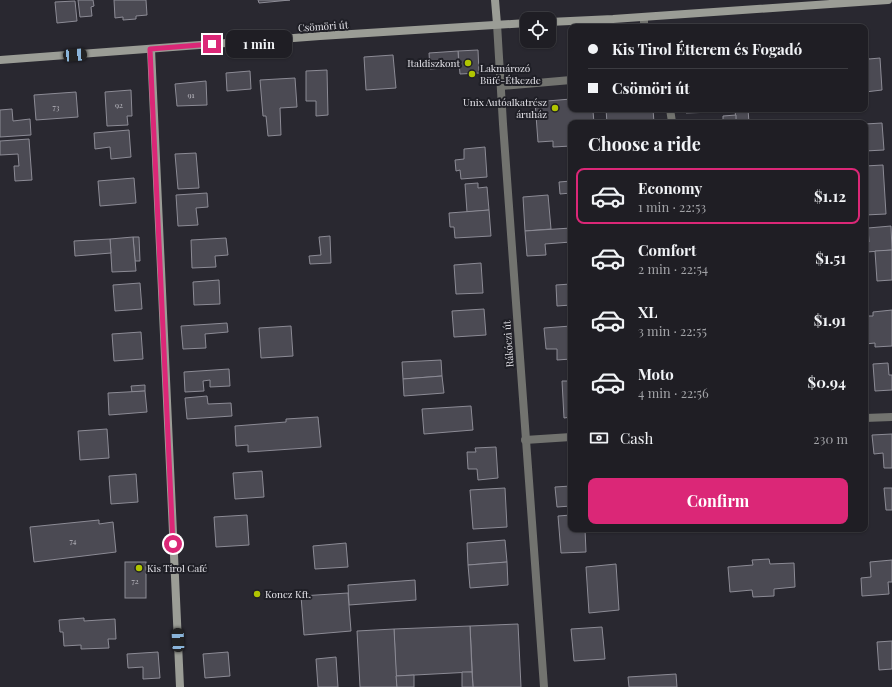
<!DOCTYPE html>
<meta charset="utf-8">
<style>
body{margin:0;font-family:"Playfair Display",serif;background:#27272c;color:#f1f3f6;height:100vh;display:flex;flex-direction:column;font-size:15px;white-space:nowrap}
*{box-sizing:border-box;margin:0}
p{font-size:13px;color:#a1a2a6}
.icon{flex:none;width:22px;height:22px;fill:none;stroke:currentColor;stroke-width:2;stroke-linecap:round;stroke-linejoin:round}
.map{position:relative;flex:1;overflow:hidden}
.panel{position:absolute;left:568px;top:120px;width:300px;height:412px;display:flex;flex-direction:column;background:#1f1e24;border-radius:8px;box-shadow:0 1px 3px #0004,0 0 0 1px #3c3c41}
.panel>*{flex:none}
.top-card{position:absolute;left:568px;top:24px;width:300px;height:88px;border-radius:8px;box-shadow:0 1px 3px #0004,0 0 0 1px #3c3c41;display:grid;align-content:center;height:88px;padding:0 20px;background:#1f1e24}
.buttons{position:absolute;left:520px;top:12px;display:grid;gap:8px}
.buttons a{display:grid;place-items:center;width:36px;height:36px;border-radius:8px;background:#1f1e24;box-shadow:0 1px 3px #0004,0 0 0 1px #3c3c41;font-size:20px}
.end{position:absolute;width:18px;height:18px;margin:-9px;border:5px solid #db2777;background:#fff;box-shadow:0 0 0 2px #fff}
.from{border-radius:50%}
.bubble{position:absolute;height:28px;border-radius:8px;background:#1f1e24;box-shadow:0 1px 3px #0004,0 0 0 1px #3c3c41;font-size:13px;font-weight:700;line-height:28px;text-align:center}
.car{position:absolute;width:12px;height:24px;margin:-12px -6px;border-radius:5px;box-shadow:0 0 3px 1px #0007;background:linear-gradient(#222 24%,#8ab4d8 0 40%,#222 0 76%,#8ab4d8 0 86%,#222 0)}
.top-card b{display:flex;align-items:center;gap:14px;height:38px;font-size:15px}
.top-card b+b{border-top:1px solid #3c3c41}
.top-card i{width:10px;height:10px;background:#f1f3f6}
ul{padding:0;list-style:none}
li{display:flex;align-items:center;gap:12px;height:56px;margin:0 8px 6px;padding:0 12px;border:2px solid transparent;border-radius:8px}
li div{flex:1}
li b{display:block;font-size:15px}
li em{font-style:normal;font-weight:700}
li.active{border-color:#db2777}
li>.icon{width:36px;height:36px;stroke-width:1.5}
h2{padding:0 20px;font-size:18px;line-height:48px}
.pay{display:flex;align-items:center;gap:10px;height:44px;padding:0 20px;font-size:15px}
.pay p{margin-inline-start:auto}
.action{display:flex;gap:8px;margin-top:auto;padding:8px 20px}
.action a{flex:1;height:46px;border-radius:8px;background:#db2777;color:#fff;font-size:16px;font-weight:700;line-height:46px;text-align:center}
.map>svg:first-child{display:block}
.building{fill:#4b4a53;stroke:#8c8b95}
.lines{fill:none;stroke-linecap:round;stroke-linejoin:round}
.lane{stroke:#72736f;stroke-width:8}
.street{stroke:#72736f;stroke-width:8}
.secondary{stroke:#9b9d96;stroke-width:8}
.route{stroke:#db2777;stroke-width:5}
.poi-dot{fill:#b0c501;stroke:#1f1f26;stroke-width:1.5}
.labels{text-anchor:middle;dominant-baseline:central;stroke-width:4;stroke-linejoin:round;paint-order:stroke}
.number-label{font-size:8px;fill:#bebdc4}
.street-label{font-size:10px;fill:#e4e3e9;stroke:#1f1f26}
.poi-label{font-size:10px;fill:#e4e3e9;stroke:#1f1f26;text-anchor:start}
</style>
<div class="map">
<svg width="892" height="687" viewBox="0 0 892 687">
<rect width="100%" height="100%" fill="#292830"/>
<!-- building -->
<g class="building">
<polygon points="78,0 93,0 94,6 91,7 92,16 80,17"/>
<polygon points="114,0 146,0 147,15 136,16 136,19 123,20 123,17 115,18"/>
<polygon points="258,0 290,0 259,3"/>
<polygon points="75,1 77,21 57,23 55,2"/>
<polygon points="478,50 479,73 460,74 458,51"/>
<polygon points="458,51 459,67 430,69 429,53"/>
<polygon points="393,55 396,88 366,90 364,57"/>
<polygon points="865,56 868,56 869,59 880,58 882,90 865,92"/>
<polygon points="327,70 328,115 316,116 316,101 306,101 306,71"/>
<polygon points="250,71 251,89 227,91 226,73"/>
<polygon points="295,78 297,107 280,108 281,135 268,136 266,116 263,116 260,80"/>
<polygon points="206,81 207,105 177,106 175,84"/>
<polygon points="131,90 132,116 127,116 128,125 107,126 105,92"/>
<polygon points="76,92 78,117 36,120 34,95"/>
<polygon points="571,99 571,109 581,109 581,111 593,111 594,123 571,123 571,146 553,147 553,141 538,142 535,102"/>
<polygon points="12,109 13,121 30,119 31,135 0,137 0,110"/>
<polygon points="606,109 653,109 654,123 607,123"/>
<polygon points="686,109 714,109 714,112 686,113"/>
<polygon points="735,109 748,109 749,123 736,123"/>
<polygon points="736,115 736,123 723,123 723,116"/>
<polygon points="882,123 884,150 865,151 865,124"/>
<polygon points="129,130 131,157 111,159 110,147 95,149 94,133"/>
<polygon points="29,139 32,180 15,181 14,166 19,166 18,154 0,155 0,141"/>
<polygon points="485,147 487,177 461,179 460,170 456,171 455,160 464,159 464,149"/>
<polygon points="196,153 199,188 178,189 175,154"/>
<polygon points="883,165 886,214 865,215 865,166"/>
<polygon points="134,178 136,203 100,206 98,181"/>
<polygon points="571,181 571,193 560,194 559,182"/>
<polygon points="478,183 478,188 487,187 489,210 467,212 465,184"/>
<polygon points="207,193 208,207 196,208 198,225 178,226 176,195"/>
<polygon points="548,195 551,229 525,231 523,197"/>
<polygon points="489,210 491,236 455,238 454,227 450,227 449,213"/>
<polygon points="891,226 892,250 867,252 866,242 869,242 868,228"/>
<polygon points="571,228 571,242 545,244 546,255 527,256 525,231"/>
<polygon points="330,236 331,263 310,264 309,256 321,255 319,237"/>
<polygon points="133,237 139,237 140,261 135,261"/>
<polygon points="133,237 136,271 112,272 110,239"/>
<polygon points="226,238 228,255 215,256 216,267 192,268 191,240"/>
<polygon points="110,239 111,253 75,256 74,241"/>
<polygon points="892,250 892,280 877,281 875,251"/>
<polygon points="481,263 483,293 456,294 454,265"/>
<polygon points="219,280 220,304 194,305 193,282"/>
<polygon points="140,283 142,309 115,311 113,285"/>
<polygon points="571,284 571,305 557,306 556,285"/>
<polygon points="484,309 486,335 454,337 452,311"/>
<polygon points="892,310 892,346 875,347 875,343 865,344 865,316 873,316 873,312"/>
<polygon points="227,323 228,332 205,334 206,348 183,349 181,326"/>
<polygon points="291,326 293,356 261,358 259,328"/>
<polygon points="571,326 571,359 557,360 557,349 546,349 544,328"/>
<polygon points="141,332 143,359 114,361 112,334"/>
<polygon points="441,360 442,376 403,379 402,362"/>
<polygon points="888,363 889,375 892,375 892,390 875,391 873,364"/>
<polygon points="229,369 230,386 210,387 210,380 203,381 204,391 185,392 184,372"/>
<polygon points="442,376 444,393 404,396 403,379"/>
<polygon points="562,381 571,381 571,417 564,418"/>
<polygon points="145,385 145,391 132,392 131,386"/>
<polygon points="145,391 147,412 109,415 108,393"/>
<polygon points="207,396 208,404 231,403 232,416 187,419 185,398"/>
<polygon points="471,406 473,430 424,434 422,409"/>
<polygon points="318,417 321,447 248,452 248,445 236,446 235,426 286,422 286,419"/>
<polygon points="107,429 109,458 80,460 78,431"/>
<polygon points="892,434 892,468 884,468 883,453 874,454 872,435"/>
<polygon points="496,447 498,478 478,480 477,469 468,469 467,452 476,452 475,448"/>
<polygon points="262,471 264,497 235,499 233,473"/>
<polygon points="136,474 138,502 111,504 109,476"/>
<polygon points="571,486 571,506 557,507 555,487"/>
<polygon points="505,488 507,527 473,529 470,490"/>
<polygon points="884,488 892,488 892,510 886,510"/>
<polygon points="247,515 249,545 216,547 214,517"/>
<polygon points="571,515 571,529 588,529 585,529 586,552 561,553 558,516"/>
<polygon points="99,520 99,524 113,522 116,552 34,562 30,527"/>
<polygon points="810,529 842,529 842,530 810,532"/>
<polygon points="505,540 507,562 468,565 467,543"/>
<polygon points="346,543 348,567 315,569 313,546"/>
<polygon points="769,559 770,564 794,563 795,587 774,589 774,596 753,597 752,590 730,592 728,567 753,565 752,560"/>
<polygon points="892,560 892,582 888,582 889,594 862,596 861,578 871,577 870,562"/>
<rect x="125" y="562" width="21" height="36"/>
<polygon points="507,562 508,585 470,588 468,565"/>
<polygon points="616,564 619,610 589,613 586,567"/>
<polygon points="415,580 416,600 349,605 348,585"/>
<polygon points="348,593 351,631 304,635 301,596"/>
<polygon points="84,618 84,621 115,619 116,639 108,639 109,648 81,649 81,645 64,646 63,632 60,632 59,620"/>
<polygon points="518,624 521,687 473,687 470,626"/>
<polygon points="470,626 472,672 396,676 394,629"/>
<polygon points="602,627 605,659 574,661 571,629"/>
<polygon points="394,629 397,687 360,687 357,631"/>
<polygon points="892,641 892,669 879,670 877,642"/>
<polygon points="158,652 160,678 143,679 143,667 128,668 127,654"/>
<polygon points="228,652 230,676 205,678 203,654"/>
<polygon points="336,657 338,687 318,687 316,659"/>
<polygon points="462,672 472,672 473,687 462,687"/>
<polygon points="676,674 677,687 629,687 628,677"/>
<polygon points="414,675 414,687 397,687 396,676"/>
</g>
<g class="lines">
<!-- lane -->
<g class="lane">
<polyline points="644,17 644,27"/>
<polyline points="501,86 571,80"/>
<polyline points="670,109 672,122"/>
</g>
<!-- street -->
<g class="street">
<polyline points="497,24 503,124 544,687"/>
<polyline points="865,418 892,417"/>
<polyline points="525,440 571,437"/>
</g>
<!-- secondary -->
<g class="secondary">
<polyline points="495,0 497,24"/>
<polyline points="549,22 613,19 888,0"/>
<polyline points="151,49 180,687"/>
<polyline points="0,60 320,36 527,23"/>
</g>
</g>
<g class="lines">
<!-- route -->
<polyline class="route" points="173,544 150,49 212,44"/>
</g>
<!-- markers -->
<g class="poi-dot">
<circle cx="468" cy="63" r="4"/>
<circle cx="472" cy="74" r="4"/>
<circle cx="555" cy="108" r="4"/>
<circle cx="139" cy="568" r="4"/>
<circle cx="257" cy="594" r="4"/>
</g>
<g class="labels">
<!-- number labels -->
<g class="number-label">
<text x="191" y="94">91</text>
<text x="119" y="104">92</text>
<text x="56" y="106">73</text>
<text x="73" y="540">74</text>
<text x="135" y="580">72</text>
</g>
<!-- street labels -->
<g class="street-label">
<text transform="translate(323 26) rotate(-4)">Csömöri út</text>
<text transform="translate(508 344) rotate(-94)">Rákóczi út</text>
</g>
<!-- poi labels -->
<g class="poi-label">
<text x="460" y="63" text-anchor="end">Italdiszkont</text>
<text x="480" y="68">Lakmározó<tspan x="480" dy="12">Büfé-Étkezde</tspan></text>
<text x="547" y="102" text-anchor="end">Unix Autóalkatrész<tspan x="547" dy="12">áruház</tspan></text>
<text x="147" y="568">Kis Tirol Café</text>
<text x="265" y="594">Koncz Kft.</text>
</g>
</g>
</svg>
<div class="buttons">
<a><svg class="icon" aria-label="locate" viewBox="0 0 24 24"><circle cx="12" cy="12" r="6"/><path d="M12 2v4M12 18v4M2 12h4M18 12h4"/></svg></a>
</div>
<i class="end from" style="left:173px;top:544px"></i>
<i class="end" style="left:212px;top:44px"></i>
<div class="bubble" style="left:226px;top:30px;width:66px">1 min</div>
<i class="car" style="left:75px;top:55px;rotate:86deg"></i>
<i class="car" style="left:178px;top:640px;rotate:357deg"></i>
<div class="top-card">
<b><i class="from"></i>Kis Tirol Étterem és Fogadó</b>
<b><i></i>Csömöri út</b>
</div>
<section class="panel">
<h2>Choose a ride</h2>
<ul>
<li class="active"><svg class="icon" aria-label="car" viewBox="0 0 24 24"><path d="M5 17H2v-5l4-1 3-4h7l3 4 3 1v5h-3M9 17h6M6 11h13"/><circle cx="7" cy="17" r="2"/><circle cx="17" cy="17" r="2"/></svg><div><b>Economy</b><p>1 min · 22:53</p></div><em>$1.12</em></li>
<li><svg class="icon" aria-label="car" viewBox="0 0 24 24"><path d="M5 17H2v-5l4-1 3-4h7l3 4 3 1v5h-3M9 17h6M6 11h13"/><circle cx="7" cy="17" r="2"/><circle cx="17" cy="17" r="2"/></svg><div><b>Comfort</b><p>2 min · 22:54</p></div><em>$1.51</em></li>
<li><svg class="icon" aria-label="car" viewBox="0 0 24 24"><path d="M5 17H2v-5l4-1 3-4h7l3 4 3 1v5h-3M9 17h6M6 11h13"/><circle cx="7" cy="17" r="2"/><circle cx="17" cy="17" r="2"/></svg><div><b>XL</b><p>3 min · 22:55</p></div><em>$1.91</em></li>
<li><svg class="icon" aria-label="car" viewBox="0 0 24 24"><path d="M5 17H2v-5l4-1 3-4h7l3 4 3 1v5h-3M9 17h6M6 11h13"/><circle cx="7" cy="17" r="2"/><circle cx="17" cy="17" r="2"/></svg><div><b>Moto</b><p>4 min · 22:56</p></div><em>$0.94</em></li>
</ul>
<div class="pay"><svg class="icon" aria-label="cash" viewBox="0 0 24 24"><path d="M3 7h18v10H3z"/><circle cx="12" cy="12" r="2"/></svg>Cash<p>230 m</p></div>
<div class="action"><a>Confirm</a></div>
</section>
</div>
